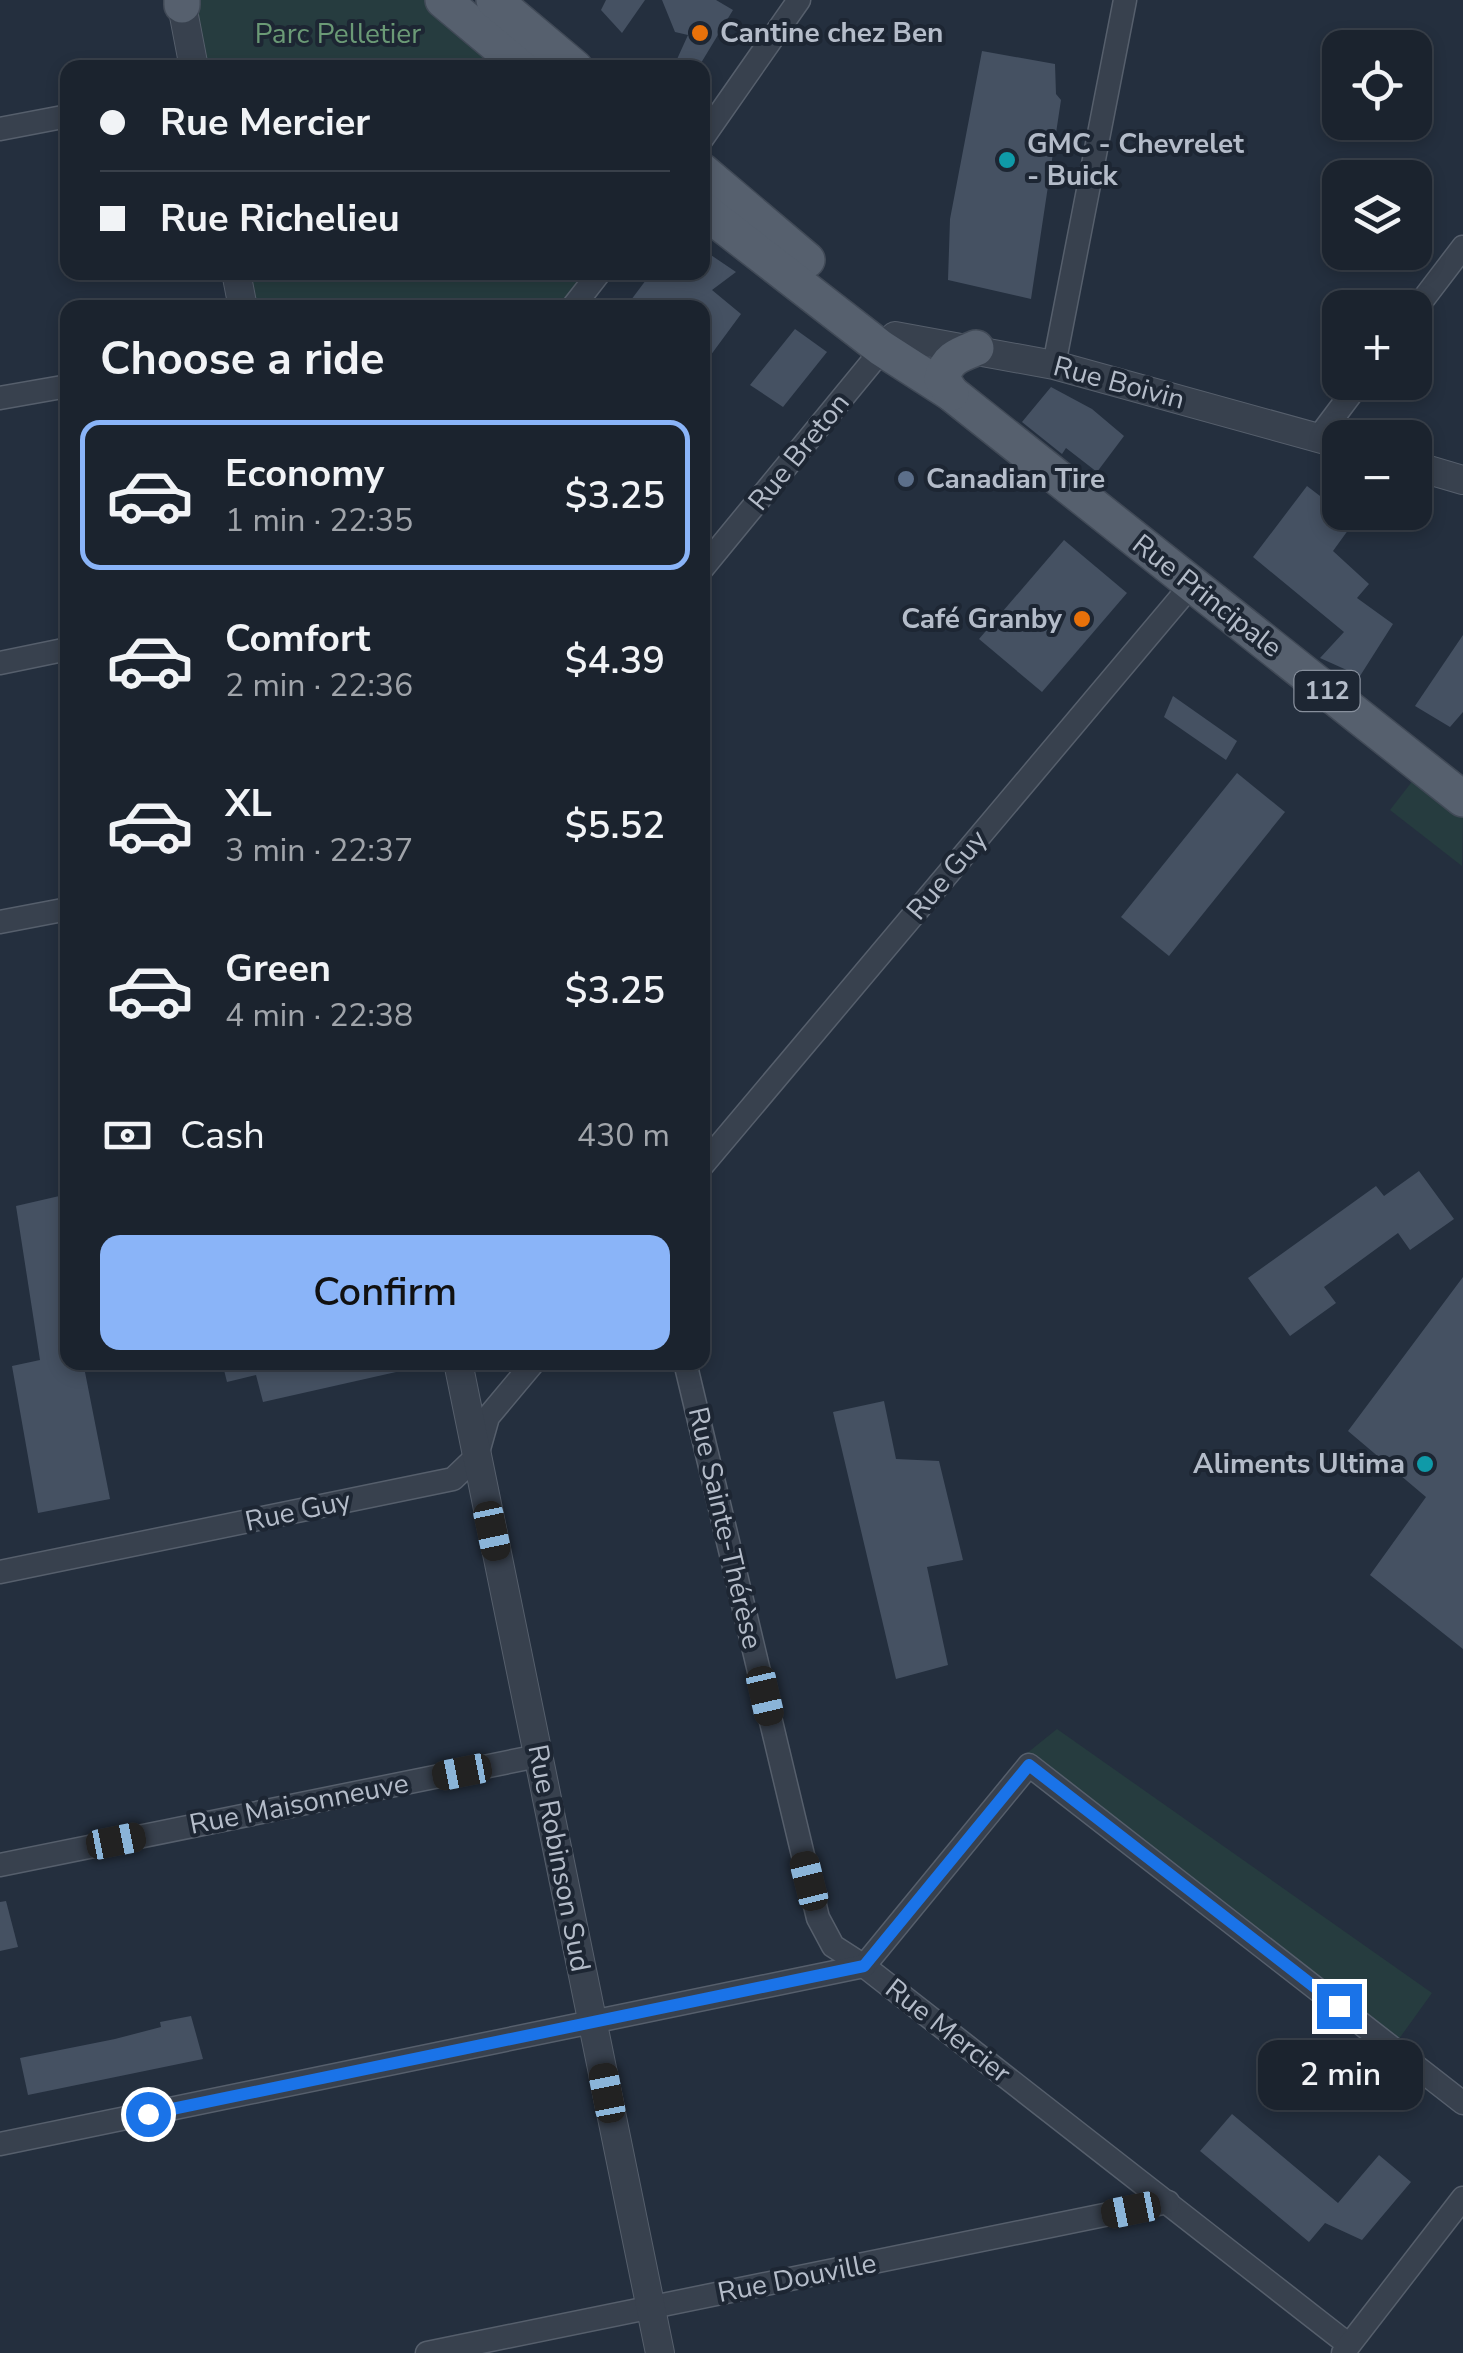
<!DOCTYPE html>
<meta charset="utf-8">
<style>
body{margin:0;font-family:"Nunito Sans",sans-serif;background:#242b36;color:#f1f3f6;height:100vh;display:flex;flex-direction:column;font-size:38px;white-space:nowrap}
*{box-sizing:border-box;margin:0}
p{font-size:32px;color:#a0a4aa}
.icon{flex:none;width:55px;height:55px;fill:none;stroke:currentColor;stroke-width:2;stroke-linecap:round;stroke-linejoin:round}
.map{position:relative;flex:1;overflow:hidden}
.side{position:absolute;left:60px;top:300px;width:650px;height:1070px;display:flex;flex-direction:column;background:#1b232e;border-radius:20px;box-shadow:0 5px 15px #0003,0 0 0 2px #39404a}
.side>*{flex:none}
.top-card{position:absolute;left:60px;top:60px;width:650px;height:220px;border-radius:20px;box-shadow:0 5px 15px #0003,0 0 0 2px #39404a;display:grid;align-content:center;height:220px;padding:0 40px;background:#1b232e}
.controls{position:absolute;left:1322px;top:30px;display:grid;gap:20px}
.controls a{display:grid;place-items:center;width:110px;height:110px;border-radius:20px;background:#1b232e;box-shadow:0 5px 15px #0003,0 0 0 2px #39404a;font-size:50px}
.end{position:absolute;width:45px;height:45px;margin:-22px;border:12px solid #1a73e8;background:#fff;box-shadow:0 0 0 5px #fff}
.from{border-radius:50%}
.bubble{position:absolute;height:70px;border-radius:20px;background:#1b232e;box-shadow:0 5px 15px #0003,0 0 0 2px #39404a;font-size:32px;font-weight:600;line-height:70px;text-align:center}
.car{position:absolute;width:30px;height:60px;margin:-30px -15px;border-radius:12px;box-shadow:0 0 8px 2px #0007;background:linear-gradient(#222 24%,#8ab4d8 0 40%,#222 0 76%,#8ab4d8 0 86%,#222 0)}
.top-card b{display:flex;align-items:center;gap:35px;height:95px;font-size:38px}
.top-card b+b{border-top:2px solid #39404a}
.top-card i{width:25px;height:25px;background:#f1f3f6}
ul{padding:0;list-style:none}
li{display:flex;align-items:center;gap:30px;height:150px;margin:0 20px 15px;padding:0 20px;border:5px solid transparent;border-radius:20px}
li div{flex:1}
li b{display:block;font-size:38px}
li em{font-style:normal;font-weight:600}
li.current{border-color:#8ab4f8}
li>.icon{width:90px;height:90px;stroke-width:1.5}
h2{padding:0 40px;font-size:45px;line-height:120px}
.pay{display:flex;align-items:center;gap:25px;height:110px;padding:0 40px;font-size:38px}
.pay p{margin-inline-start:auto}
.button{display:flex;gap:20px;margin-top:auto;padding:20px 40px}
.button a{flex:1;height:115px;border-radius:20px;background:#8ab4f8;color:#111;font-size:40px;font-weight:600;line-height:115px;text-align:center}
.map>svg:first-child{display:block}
.green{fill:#263c3f}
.building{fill:#455162}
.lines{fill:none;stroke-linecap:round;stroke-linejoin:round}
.minor-casing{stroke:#565f6c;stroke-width:25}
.tertiary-casing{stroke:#565f6c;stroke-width:30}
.primary-casing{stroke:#414a57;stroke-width:38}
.minor{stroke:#38414e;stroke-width:22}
.tertiary{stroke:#38414e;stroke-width:28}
.primary{stroke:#56606e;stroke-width:35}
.route{stroke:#1a73e8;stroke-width:12}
.food-dot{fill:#e8710a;stroke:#1d2633;stroke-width:4}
.culture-dot{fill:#0f9aa8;stroke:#1d2633;stroke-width:4}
.service-dot{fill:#5c6f8a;stroke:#1d2633;stroke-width:4}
.labels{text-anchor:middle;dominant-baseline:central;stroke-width:8;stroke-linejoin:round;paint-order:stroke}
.shield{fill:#1d2633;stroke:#878f9c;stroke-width:2.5}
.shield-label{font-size:25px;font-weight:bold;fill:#b4bcc9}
.poi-label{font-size:28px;font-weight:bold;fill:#b4bcc9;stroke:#1d2633;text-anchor:start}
.park-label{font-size:28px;fill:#6b9a76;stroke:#1d2633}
.street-label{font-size:28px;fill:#b4bcc9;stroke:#1d2633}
</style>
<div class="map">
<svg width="1463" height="2353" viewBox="0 0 1463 2353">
<rect width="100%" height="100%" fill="#242f3e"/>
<!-- green -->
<g class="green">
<polygon points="191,0 435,0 521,67 204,67"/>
<polygon points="242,273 600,273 572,308 248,307"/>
<polygon points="1414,779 1463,817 1462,866 1390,810"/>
<polygon points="1057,1729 1432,1993 1391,2050 1021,1758"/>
</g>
<!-- building -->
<g class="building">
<polygon points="606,0 645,0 622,33 601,10"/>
<polygon points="662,0 716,0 733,10 698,68 673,68 688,35 675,32"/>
<polygon points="982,51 1055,64 1056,94 1061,100 1031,299 948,280 950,219"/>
<polygon points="702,249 736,272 712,290 741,314 702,367 702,308 625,308 652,272 702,272"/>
<polygon points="795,329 827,352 783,407 750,385"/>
<polygon points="1051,387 1092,409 1124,436 1097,472 1066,448 1062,454 1022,422"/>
<polygon points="1307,486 1354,522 1333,551 1369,584 1357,598 1393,624 1360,676 1320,658 1344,632 1253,557"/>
<polygon points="1064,540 1127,593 1042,692 979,639"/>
<polygon points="1463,635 1463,712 1450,727 1415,706"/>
<polygon points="1173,696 1237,741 1226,760 1164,717"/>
<polygon points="1237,773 1285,812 1169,956 1121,917"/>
<polygon points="1419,1171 1454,1219 1410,1250 1398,1233 1324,1287 1336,1303 1290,1336 1248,1278 1376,1186 1384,1196"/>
<polygon points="68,1194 68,1362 83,1362 110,1499 38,1513 12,1366 40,1360 16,1206"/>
<polygon points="1463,1277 1463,1649 1370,1575 1426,1497 1348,1431"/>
<polygon points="222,1362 404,1362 405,1370 263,1402 256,1375 227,1382"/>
<polygon points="884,1401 896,1459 939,1461 963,1560 927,1567 948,1665 896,1679 833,1412"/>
<polygon points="6,1901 18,1947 0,1951 0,1902"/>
<polygon points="191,2016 203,2059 28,2095 20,2058 115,2039 161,2027 160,2022"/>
<polygon points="1232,2114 1338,2203 1379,2155 1411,2182 1362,2240 1325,2223 1309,2242 1200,2151"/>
</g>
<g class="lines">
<!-- minor casing -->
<g class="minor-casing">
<g id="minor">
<polyline points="0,129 68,116"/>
<polyline points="702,139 799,0"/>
<polyline points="572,308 600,272"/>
<polyline points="1415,310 1463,247"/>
<polyline points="1054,365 1125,0"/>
<polyline points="0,398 68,386"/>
<polyline points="1318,438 1360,382"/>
<polyline points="702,569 890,340"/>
<polyline points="0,663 68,649"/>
<polyline points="0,922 68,909"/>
<polyline points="702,1166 1192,584"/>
<polyline points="685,1362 818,1918 833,1946 864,1966 1349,2345"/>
<polyline points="0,1572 453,1479 477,1456 488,1417 534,1362"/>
<polyline points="0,1865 538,1756"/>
<polyline points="864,1966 1029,1765 1463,2103"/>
<polyline points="0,2144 864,1966"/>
<polyline points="427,2353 1168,2202"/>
<polyline points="1343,2353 1463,2198"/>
</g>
</g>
<!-- tertiary casing -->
<g class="tertiary-casing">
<g id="tertiary">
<polyline points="181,0 194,68"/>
<polyline points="236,272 243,308"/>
<polyline points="895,336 1054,365 1340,444"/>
<polyline points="1415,466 1463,480"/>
<polyline points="458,1362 660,2353"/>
</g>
</g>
<!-- primary casing -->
<g class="primary-casing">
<g id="primary">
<polyline points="443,0 524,68"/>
<polyline points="494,0 575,68"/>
<polyline points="182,5 182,0"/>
<polyline points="702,171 807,260"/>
<polyline points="702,209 881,348 951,393 1463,799"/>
<path d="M 951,393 L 942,379 C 946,359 958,355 976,348"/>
</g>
</g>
<!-- minor -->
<use href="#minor" class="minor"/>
<!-- tertiary -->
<use href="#tertiary" class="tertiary"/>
<!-- primary -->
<use href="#primary" class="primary"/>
</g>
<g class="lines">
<!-- route -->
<polyline class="route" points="148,2114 864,1966 1029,1765 1339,2006"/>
</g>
<!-- markers -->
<g class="food-dot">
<circle cx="700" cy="33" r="10"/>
<circle cx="1082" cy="619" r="10"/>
</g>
<g class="culture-dot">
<circle cx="1007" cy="160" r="10"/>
<circle cx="1425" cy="1464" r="10"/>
</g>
<circle class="service-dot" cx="906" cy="479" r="10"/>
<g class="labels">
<!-- shield labels -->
<rect class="shield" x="1294.5" y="671" width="65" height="40" rx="8"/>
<g class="shield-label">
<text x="1327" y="691">112</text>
</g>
<!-- poi labels -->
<g class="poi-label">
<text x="720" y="33">Cantine chez Ben</text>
<text x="1027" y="144">GMC - Chevrelet<tspan x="1027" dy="32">- Buick</tspan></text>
<text x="926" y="479">Canadian Tire</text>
<text x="1062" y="619" text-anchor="end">Café Granby</text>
<text x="1405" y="1464" text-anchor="end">Aliments Ultima</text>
</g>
<!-- park labels -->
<g class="park-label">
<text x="338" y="34">Parc Pelletier</text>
</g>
<!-- street labels -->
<g class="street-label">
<text transform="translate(1119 383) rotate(15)">Rue Boivin</text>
<text transform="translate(799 452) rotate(-51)">Rue Breton</text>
<text transform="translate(1207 596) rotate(38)">Rue Principale</text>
<text transform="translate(947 875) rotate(-50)">Rue Guy</text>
<text transform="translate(298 1511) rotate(-12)">Rue Guy</text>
<text transform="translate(725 1528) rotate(77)">Rue Sainte-Thérèse</text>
<text transform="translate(299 1804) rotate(-11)">Rue Maisonneuve</text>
<text transform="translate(559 1858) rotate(79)">Rue Robinson Sud</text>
<text transform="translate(948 2031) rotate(38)">Rue Mercier</text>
<text transform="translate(797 2278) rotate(-11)">Rue Douville</text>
</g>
</g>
</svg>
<div class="controls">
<a><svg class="icon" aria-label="locate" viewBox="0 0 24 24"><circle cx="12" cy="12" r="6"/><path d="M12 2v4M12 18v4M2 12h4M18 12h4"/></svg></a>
<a><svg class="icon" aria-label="layers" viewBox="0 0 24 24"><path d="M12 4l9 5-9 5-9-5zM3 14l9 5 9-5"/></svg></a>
<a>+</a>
<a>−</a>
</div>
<i class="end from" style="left:148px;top:2114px"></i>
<i class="end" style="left:1339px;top:2006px"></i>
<div class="bubble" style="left:1258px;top:2040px;width:165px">2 min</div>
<i class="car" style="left:492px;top:1531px;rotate:168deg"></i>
<i class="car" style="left:765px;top:1696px;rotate:167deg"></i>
<i class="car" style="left:462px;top:1772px;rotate:259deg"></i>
<i class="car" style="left:116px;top:1841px;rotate:79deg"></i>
<i class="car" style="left:809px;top:1881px;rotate:346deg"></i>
<i class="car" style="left:607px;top:2093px;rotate:349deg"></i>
<i class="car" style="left:1131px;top:2210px;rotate:259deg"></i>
<div class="top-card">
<b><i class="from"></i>Rue Mercier</b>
<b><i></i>Rue Richelieu</b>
</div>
<section class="side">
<h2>Choose a ride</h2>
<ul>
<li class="current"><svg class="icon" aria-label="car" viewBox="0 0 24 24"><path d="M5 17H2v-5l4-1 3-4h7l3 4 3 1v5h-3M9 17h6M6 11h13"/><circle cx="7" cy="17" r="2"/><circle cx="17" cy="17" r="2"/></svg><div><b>Economy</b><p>1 min · 22:35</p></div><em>$3.25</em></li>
<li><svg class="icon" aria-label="car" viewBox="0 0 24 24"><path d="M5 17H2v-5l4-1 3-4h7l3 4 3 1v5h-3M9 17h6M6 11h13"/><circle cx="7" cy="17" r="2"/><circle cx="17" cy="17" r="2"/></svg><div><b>Comfort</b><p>2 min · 22:36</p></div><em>$4.39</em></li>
<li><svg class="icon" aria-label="car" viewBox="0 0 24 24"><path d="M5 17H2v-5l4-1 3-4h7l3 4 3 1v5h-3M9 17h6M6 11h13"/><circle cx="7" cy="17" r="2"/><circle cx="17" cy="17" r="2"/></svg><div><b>XL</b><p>3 min · 22:37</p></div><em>$5.52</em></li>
<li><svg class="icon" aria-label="car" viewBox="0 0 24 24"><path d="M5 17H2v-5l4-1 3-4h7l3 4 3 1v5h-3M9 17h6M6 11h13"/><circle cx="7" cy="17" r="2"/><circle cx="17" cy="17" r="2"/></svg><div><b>Green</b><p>4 min · 22:38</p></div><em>$3.25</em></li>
</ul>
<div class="pay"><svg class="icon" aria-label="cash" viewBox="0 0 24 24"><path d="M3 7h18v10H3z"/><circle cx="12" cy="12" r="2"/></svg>Cash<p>430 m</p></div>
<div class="button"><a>Confirm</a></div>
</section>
</div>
